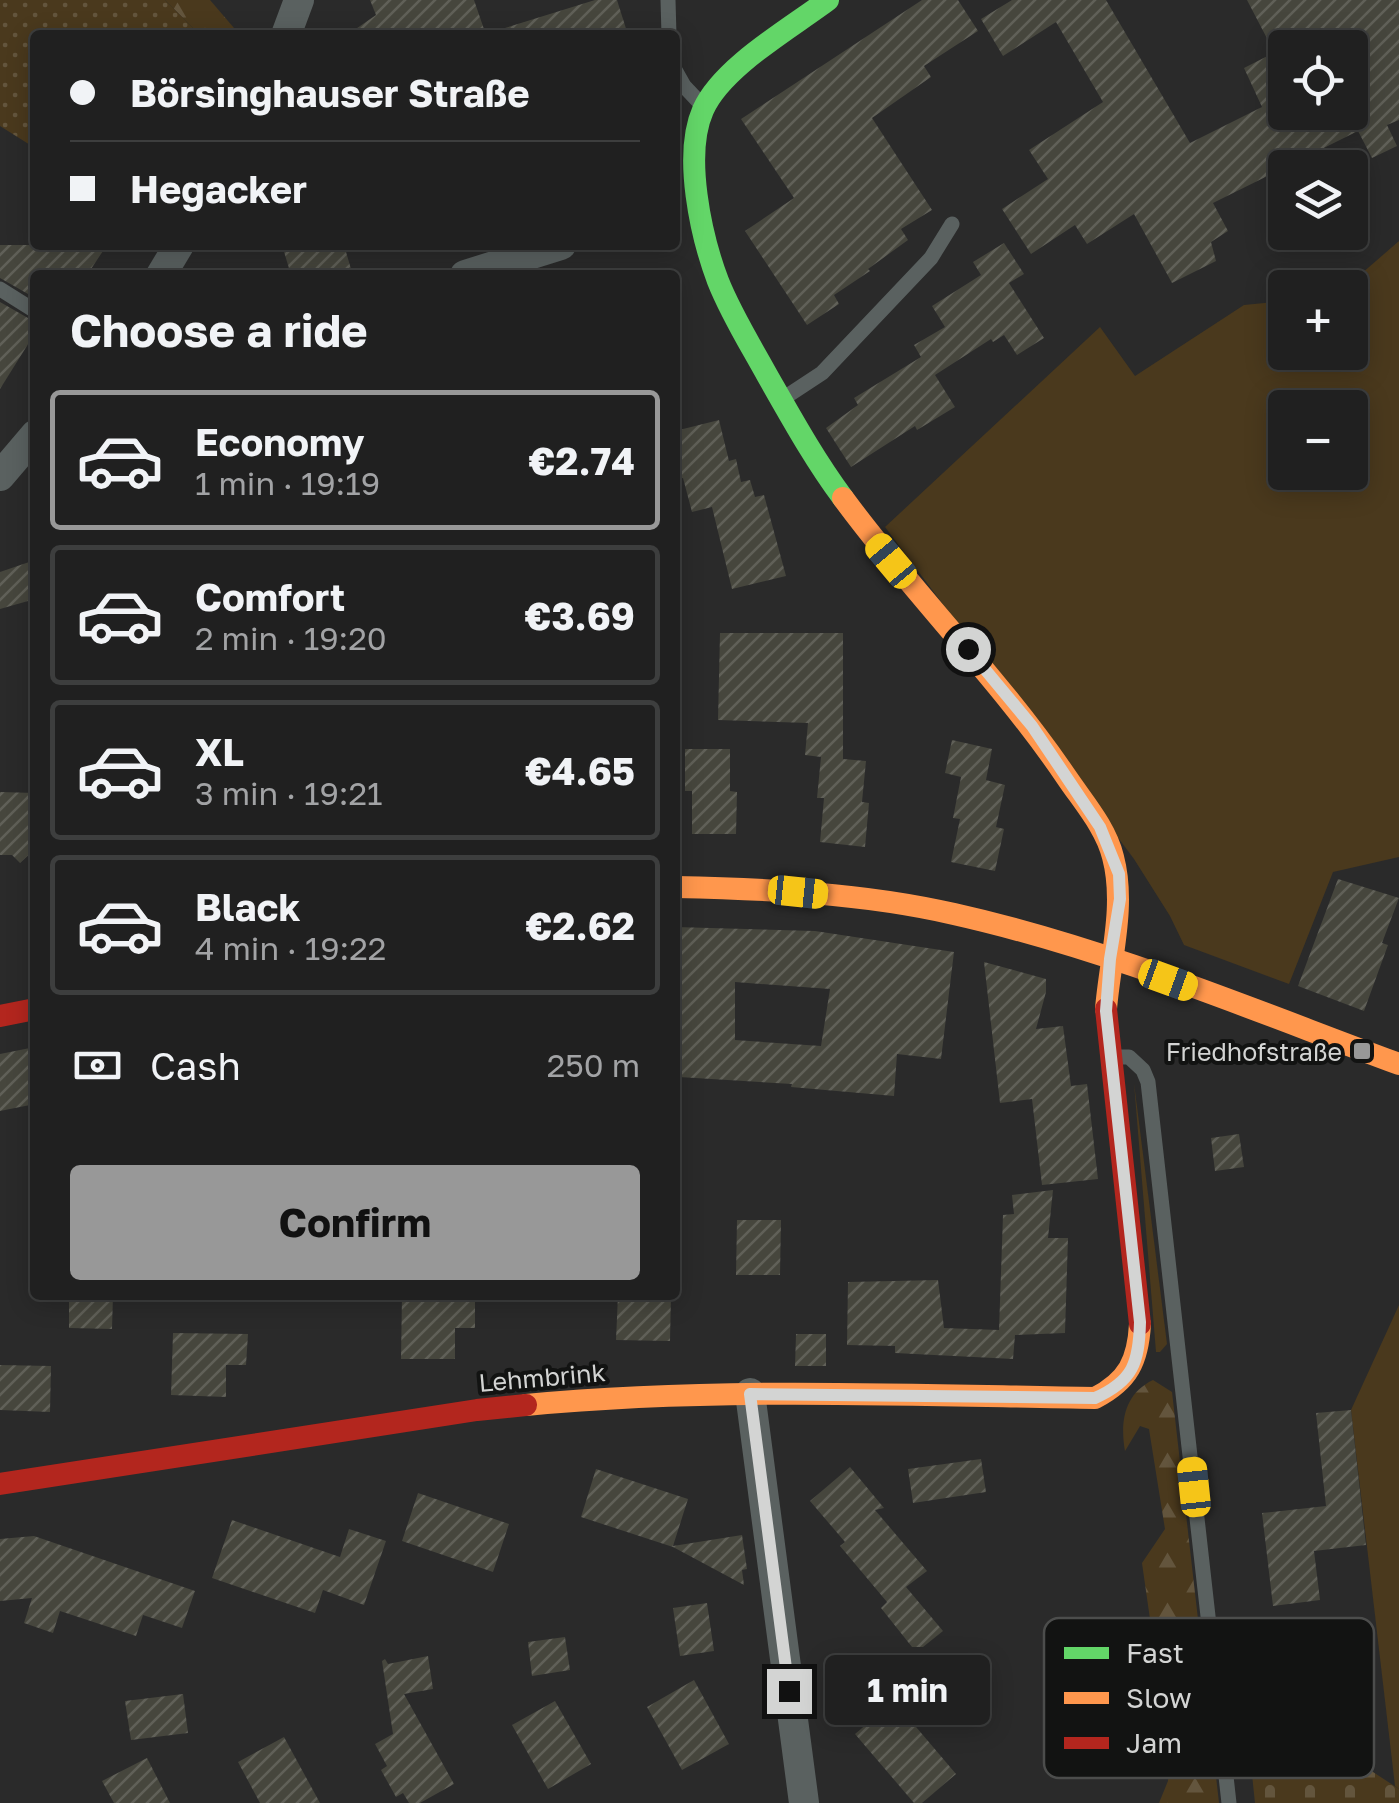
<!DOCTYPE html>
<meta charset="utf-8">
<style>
body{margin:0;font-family:"Golos Text",sans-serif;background:#2d2d2d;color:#f1f3f6;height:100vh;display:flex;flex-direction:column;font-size:38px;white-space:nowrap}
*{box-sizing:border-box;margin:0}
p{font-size:32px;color:#a2a3a5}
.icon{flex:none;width:55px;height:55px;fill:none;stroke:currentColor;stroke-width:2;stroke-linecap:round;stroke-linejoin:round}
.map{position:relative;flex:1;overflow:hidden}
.sheet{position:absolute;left:30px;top:270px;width:650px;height:1030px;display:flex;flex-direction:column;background:#202020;border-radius:10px;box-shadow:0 5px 25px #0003,0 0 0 2px #3d3e3e}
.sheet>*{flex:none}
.hud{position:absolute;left:30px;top:30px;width:650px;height:220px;border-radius:10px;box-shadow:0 5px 25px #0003,0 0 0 2px #3d3e3e;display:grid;align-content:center;height:220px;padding:0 40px;background:#202020}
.buttons{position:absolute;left:1268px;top:30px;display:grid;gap:20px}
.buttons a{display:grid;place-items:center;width:100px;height:100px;border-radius:10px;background:#202020;box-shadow:0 5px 25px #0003,0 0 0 2px #3d3e3e;font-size:50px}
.end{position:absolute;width:45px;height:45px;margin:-22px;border:12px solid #d3d4d3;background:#111;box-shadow:0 0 0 5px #111}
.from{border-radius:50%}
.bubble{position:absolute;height:70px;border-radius:10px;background:#202020;box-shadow:0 5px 25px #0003,0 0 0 2px #3d3e3e;font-size:32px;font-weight:700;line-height:70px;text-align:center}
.car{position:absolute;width:30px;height:60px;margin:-30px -15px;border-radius:12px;box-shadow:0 0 8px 2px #0007;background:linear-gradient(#f5c518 24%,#345 0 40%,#f5c518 0 76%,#345 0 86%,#f5c518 0)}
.hud b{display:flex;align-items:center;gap:35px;height:95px;font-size:38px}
.hud b+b{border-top:2px solid #3d3e3e}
.hud i{width:25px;height:25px;background:#f1f3f6}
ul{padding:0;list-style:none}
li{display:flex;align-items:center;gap:30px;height:140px;margin:0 20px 15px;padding:0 20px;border:5px solid #3d3e3e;border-radius:10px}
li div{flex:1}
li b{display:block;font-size:38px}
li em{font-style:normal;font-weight:700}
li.current{border-color:#989898}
li>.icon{width:90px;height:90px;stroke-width:1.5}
h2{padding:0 40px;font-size:45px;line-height:120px}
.pay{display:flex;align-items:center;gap:25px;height:110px;padding:0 40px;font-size:38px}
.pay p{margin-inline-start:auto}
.cta{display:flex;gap:20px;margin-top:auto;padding:20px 40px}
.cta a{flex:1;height:115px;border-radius:10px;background:#989898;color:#111;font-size:40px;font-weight:700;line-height:115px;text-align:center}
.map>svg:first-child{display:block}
.grass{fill:#4a391d;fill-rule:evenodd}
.forest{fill:url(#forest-firs)}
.cemetery{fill:url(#cemetery-stones)}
.park{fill:url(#park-dots)}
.building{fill:url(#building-hatch);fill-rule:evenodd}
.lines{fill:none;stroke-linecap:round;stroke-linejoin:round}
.lane{stroke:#5a6160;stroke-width:15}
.street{stroke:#5a6160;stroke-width:30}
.fast{stroke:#63d668;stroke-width:22}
.slow{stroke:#ff974d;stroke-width:22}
.jam{stroke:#b3261e;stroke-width:22}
.route{stroke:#d3d4d3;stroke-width:12}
.poi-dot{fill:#989898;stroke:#121312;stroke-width:4}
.labels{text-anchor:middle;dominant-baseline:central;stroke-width:8;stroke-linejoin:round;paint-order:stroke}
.poi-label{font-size:25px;fill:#d3d4d3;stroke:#121312;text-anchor:end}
.street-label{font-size:25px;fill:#d3d4d3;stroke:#121312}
.key{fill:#121312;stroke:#4c4d4c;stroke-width:2.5}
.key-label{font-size:28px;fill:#d3d4d3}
</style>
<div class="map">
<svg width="1399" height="1803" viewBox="0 0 1399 1803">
<defs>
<pattern id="forest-firs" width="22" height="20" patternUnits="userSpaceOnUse" patternTransform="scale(2.5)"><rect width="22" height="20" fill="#4a391d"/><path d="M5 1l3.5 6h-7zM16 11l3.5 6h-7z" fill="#63553d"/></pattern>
<pattern id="cemetery-stones" width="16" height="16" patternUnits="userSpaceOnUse" patternTransform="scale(2.5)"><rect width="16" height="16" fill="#4a391d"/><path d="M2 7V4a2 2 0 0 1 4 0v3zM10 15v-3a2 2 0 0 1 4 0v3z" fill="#63553d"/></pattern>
<pattern id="park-dots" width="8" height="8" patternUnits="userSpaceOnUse" patternTransform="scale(2.5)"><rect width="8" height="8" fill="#4a391d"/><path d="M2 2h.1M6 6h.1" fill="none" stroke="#63553d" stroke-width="1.8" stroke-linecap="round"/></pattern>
<pattern id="building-hatch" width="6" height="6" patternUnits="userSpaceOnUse" patternTransform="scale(2.5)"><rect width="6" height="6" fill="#46463d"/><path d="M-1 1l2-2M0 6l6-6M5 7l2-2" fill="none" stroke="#606058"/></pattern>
</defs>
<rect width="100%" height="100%" fill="#2a2a2a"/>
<!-- grass -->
<g class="grass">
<path d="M 1399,241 L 1399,857 L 1333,872 L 1289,984 L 1184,945 L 1170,916 L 1134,859 L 885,527 L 1100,327 L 1135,376 L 1244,305 L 1285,301 L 1285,352 L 1350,352 L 1350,288 L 1334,287 L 1361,274 ZM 1285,408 L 1350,408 L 1350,472 L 1285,472 Z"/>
<polygon points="1134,1083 1167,1344 1160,1352 1156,1352"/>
<polygon points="1399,1305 1399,1789 1395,1786 1351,1410"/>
</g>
<!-- forest -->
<g class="forest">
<polygon points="165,0 210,0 240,35 200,35"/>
<path d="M 1153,1380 L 1172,1392 L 1219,1803 L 1159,1803 L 1168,1781 L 1170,1759 L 1142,1563 L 1165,1529 L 1149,1429 L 1140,1426 L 1125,1451 C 1120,1422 1124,1394 1153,1380 Z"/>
</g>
<!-- cemetery -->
<polygon class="cemetery" points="1243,1687 1399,1789 1399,1803 1255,1803"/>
<!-- park -->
<polygon class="park" points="0,0 165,0 200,35 35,35 35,148 0,126"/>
<!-- building -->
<g class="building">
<polygon points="370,0 474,0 486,35 347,35 376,15"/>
<polygon points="595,0 617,0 628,35 506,35 505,28"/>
<polygon points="922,0 958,0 978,31 924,66 931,77 872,118 932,210 901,229 908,240 868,269 870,271 834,295 839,304 807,325 745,231 794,198 741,119"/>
<path d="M 1012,0 L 1106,0 L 1190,143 L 1262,107 L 1244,68 L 1283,48 L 1272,48 L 1247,0 L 1399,0 L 1399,120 L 1387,125 L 1397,146 L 1372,158 L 1358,131 L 1213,203 L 1228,231 L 1211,242 L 1216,261 L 1172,283 L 1134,214 L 1087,244 L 1075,225 L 1031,254 L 1002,209 L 1048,179 L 1029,150 L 1103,102 L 1056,22 L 1003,56 L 981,19 ZM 1285,48 L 1350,48 L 1350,112 L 1285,112 Z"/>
<polygon points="1004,243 1024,274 1009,283 1044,338 1017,355 1004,335 993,342 991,339 935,375 955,407 917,430 915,426 851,467 826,428 858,405 854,398 921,357 914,345 945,327 932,306 981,275 973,262"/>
<polygon points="0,245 107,245 87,275 35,275 35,298 0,278"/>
<polygon points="282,245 344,245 351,269 332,275 291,275"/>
<polygon points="0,302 35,322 35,333 0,389"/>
<polygon points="719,420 729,461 736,459 741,482 750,480 755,497 764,495 786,576 732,589 712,507 692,512 683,478 675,479 675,431"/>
<polygon points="35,560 35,599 0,609 0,572"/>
<polygon points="720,633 843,633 843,759 866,761 862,802 869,803 865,847 820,842 824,798 817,798 821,757 805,755 808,723 718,720"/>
<polygon points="952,740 992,749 986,780 1005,785 996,827 1004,829 995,871 951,862 960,819 953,818 961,777 945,773"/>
<polygon points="685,749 730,749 730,791 737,792 736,834 692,834 692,791 685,791"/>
<polygon points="0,792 35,793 35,849 20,863 12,855 0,855"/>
<polygon points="1338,879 1399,898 1382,943 1388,945 1364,1011 1298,986"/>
<path d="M 675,927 L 815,931 L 954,952 L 941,1059 L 897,1054 L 894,1096 L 791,1087 L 792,1084 L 679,1077 L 682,995 L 675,995 ZM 735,982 L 830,989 L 821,1046 L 735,1040 Z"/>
<polygon points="984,962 1046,979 1046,992 1036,1029 1063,1026 1071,1086 1087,1084 1098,1179 1042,1185 1032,1099 1000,1103"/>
<polygon points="35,1047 35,1104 0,1111 0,1054"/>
<polygon points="1239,1134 1244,1167 1215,1171 1211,1138"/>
<polygon points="1053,1190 1048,1238 1068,1238 1065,1333 1015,1335 1013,1359 895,1353 895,1346 847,1345 848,1282 938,1280 944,1328 999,1330 1003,1215 1014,1214 1012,1195"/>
<polygon points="737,1220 781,1220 780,1275 736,1275"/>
<polygon points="69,1295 113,1295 112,1329 69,1328"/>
<polygon points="402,1295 475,1295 475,1328 455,1328 455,1359 401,1359"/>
<polygon points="618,1295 671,1295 670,1341 616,1340"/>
<polygon points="173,1333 248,1334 246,1365 226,1365 226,1397 171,1395"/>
<polygon points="796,1334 826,1334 826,1366 795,1366"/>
<polygon points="0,1365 51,1366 50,1412 0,1410"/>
<polygon points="1351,1410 1366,1545 1314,1551 1320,1600 1273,1606 1262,1513 1326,1506 1316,1413"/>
<polygon points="981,1459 986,1492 913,1503 908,1469"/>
<polygon points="850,1467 884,1508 875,1510 927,1571 906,1587 943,1631 923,1647 912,1647 881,1608 887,1602 840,1546 845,1542 810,1501"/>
<polygon points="596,1469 688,1499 673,1546 742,1535 747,1569 742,1570 744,1585 673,1547 581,1517"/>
<polygon points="418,1493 509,1524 493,1572 402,1541"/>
<polygon points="232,1520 340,1557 349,1529 386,1541 364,1605 323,1590 315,1613 212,1578"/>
<polygon points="34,1536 195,1591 182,1628 143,1615 136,1636 60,1611 53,1633 24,1623 32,1598 0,1601 0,1539"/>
<polygon points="707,1603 714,1651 680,1656 673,1608"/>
<polygon points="565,1637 570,1670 532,1676 528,1642"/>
<polygon points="428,1656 433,1689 404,1694 454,1784 420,1803 409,1803 403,1793 396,1797 381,1770 387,1766 375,1744 393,1734 382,1661 385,1659 388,1664"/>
<polygon points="694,1680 729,1744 682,1770 647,1707"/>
<polygon points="183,1694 188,1733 131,1740 125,1701"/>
<polygon points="555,1701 591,1764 548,1789 512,1725"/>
<polygon points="894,1701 956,1774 922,1803 914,1803 855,1734"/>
<polygon points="284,1737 320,1803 260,1803 238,1762"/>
<polygon points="147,1758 170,1803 114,1803 102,1781"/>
</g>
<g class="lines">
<!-- lane -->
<g class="lane">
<polyline points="668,0 669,35"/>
<polyline points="675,70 684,86 701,104"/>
<polyline points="0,289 35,311"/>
<polyline points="784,398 822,373 931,258 952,224"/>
<polyline points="1114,1057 1129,1057 1143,1070 1148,1082 1229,1803"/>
</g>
<!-- street -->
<g class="street">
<polyline points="286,35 299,0"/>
<polyline points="161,275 179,245"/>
<polyline points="465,275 561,245"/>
<polyline points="0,476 35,435"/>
<polyline points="750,1393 804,1803"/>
</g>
<!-- fast -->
<path class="fast" d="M 828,0 C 791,28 722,67 703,110 C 683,155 701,236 718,281 C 731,314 750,344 767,375 C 791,417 814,459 843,498"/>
<!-- slow -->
<g class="slow">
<path d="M 843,498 C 914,595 1000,679 1067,778 C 1084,803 1106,828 1113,857 C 1126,906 1110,959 1106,1009"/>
<path d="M 675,887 C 768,889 862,893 954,914 C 1106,948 1253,1010 1399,1064"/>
<path d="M 526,1405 C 715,1387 905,1395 1095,1398 C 1128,1381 1138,1361 1140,1324"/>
</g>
<!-- jam -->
<g class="jam">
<polyline points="1106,1009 1140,1324"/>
<polyline points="0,1016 35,1009"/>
<polyline points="0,1484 477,1410 526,1405"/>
</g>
</g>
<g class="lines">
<!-- route -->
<path class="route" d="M 789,1691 L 750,1394 L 1095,1398 C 1133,1381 1139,1363 1140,1322 L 1106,1011 L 1110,959 L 1120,899 L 1119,874 L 1100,827 L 1032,726 L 968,649"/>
</g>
<!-- markers -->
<rect class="poi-dot" x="1352" y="1041" width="20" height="20" rx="5"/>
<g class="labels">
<!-- poi labels -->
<g class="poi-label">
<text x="1342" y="1051">Friedhofstraße</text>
</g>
<!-- street labels -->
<g class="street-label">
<text transform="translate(542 1377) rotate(-5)">Lehmbrink</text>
</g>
</g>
<!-- legend -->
<rect x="1044" y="1618" width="330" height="160" rx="15" class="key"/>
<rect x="1064" y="1647" width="45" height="12" fill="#63d668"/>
<rect x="1064" y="1692" width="45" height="12" fill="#ff974d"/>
<rect x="1064" y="1737" width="45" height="12" fill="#b3261e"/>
<g class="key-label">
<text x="1126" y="1663">Fast</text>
<text x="1126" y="1708">Slow</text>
<text x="1126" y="1753">Jam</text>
</g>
</svg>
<div class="buttons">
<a><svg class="icon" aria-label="locate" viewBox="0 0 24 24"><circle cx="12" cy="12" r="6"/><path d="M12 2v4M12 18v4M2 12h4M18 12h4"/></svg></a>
<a><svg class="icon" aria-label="layers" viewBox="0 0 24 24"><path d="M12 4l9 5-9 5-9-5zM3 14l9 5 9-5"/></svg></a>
<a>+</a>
<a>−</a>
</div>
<i class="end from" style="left:968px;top:649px"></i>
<i class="end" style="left:789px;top:1691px"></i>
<div class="bubble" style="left:825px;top:1655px;width:165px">1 min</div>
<i class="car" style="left:891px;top:561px;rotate:320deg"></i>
<i class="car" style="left:798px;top:892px;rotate:96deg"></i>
<i class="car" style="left:1168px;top:980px;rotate:110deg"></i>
<i class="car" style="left:1194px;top:1487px;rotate:354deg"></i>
<div class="hud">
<b><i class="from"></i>Börsinghauser Straße</b>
<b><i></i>Hegacker</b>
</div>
<section class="sheet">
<h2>Choose a ride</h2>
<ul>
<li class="current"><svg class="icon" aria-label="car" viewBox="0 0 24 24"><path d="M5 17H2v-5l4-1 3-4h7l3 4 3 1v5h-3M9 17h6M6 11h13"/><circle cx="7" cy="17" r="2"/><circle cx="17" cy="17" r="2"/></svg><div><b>Economy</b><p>1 min · 19:19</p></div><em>€2.74</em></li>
<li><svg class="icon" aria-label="car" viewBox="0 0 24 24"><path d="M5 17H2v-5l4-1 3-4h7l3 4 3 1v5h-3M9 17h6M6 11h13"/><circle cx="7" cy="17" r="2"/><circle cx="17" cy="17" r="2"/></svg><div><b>Comfort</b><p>2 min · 19:20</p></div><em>€3.69</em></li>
<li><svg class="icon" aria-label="car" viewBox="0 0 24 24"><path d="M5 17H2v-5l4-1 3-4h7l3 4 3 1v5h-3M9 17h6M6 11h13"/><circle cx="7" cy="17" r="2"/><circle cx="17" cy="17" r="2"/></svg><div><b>XL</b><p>3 min · 19:21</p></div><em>€4.65</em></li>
<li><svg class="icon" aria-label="car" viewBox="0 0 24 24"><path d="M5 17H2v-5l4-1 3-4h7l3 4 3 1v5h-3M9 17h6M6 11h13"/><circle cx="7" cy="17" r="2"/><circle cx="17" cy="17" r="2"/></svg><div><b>Black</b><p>4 min · 19:22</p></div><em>€2.62</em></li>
</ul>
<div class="pay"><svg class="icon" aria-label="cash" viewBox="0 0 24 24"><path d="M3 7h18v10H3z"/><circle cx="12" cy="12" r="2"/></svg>Cash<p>250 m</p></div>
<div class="cta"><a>Confirm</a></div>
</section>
</div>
